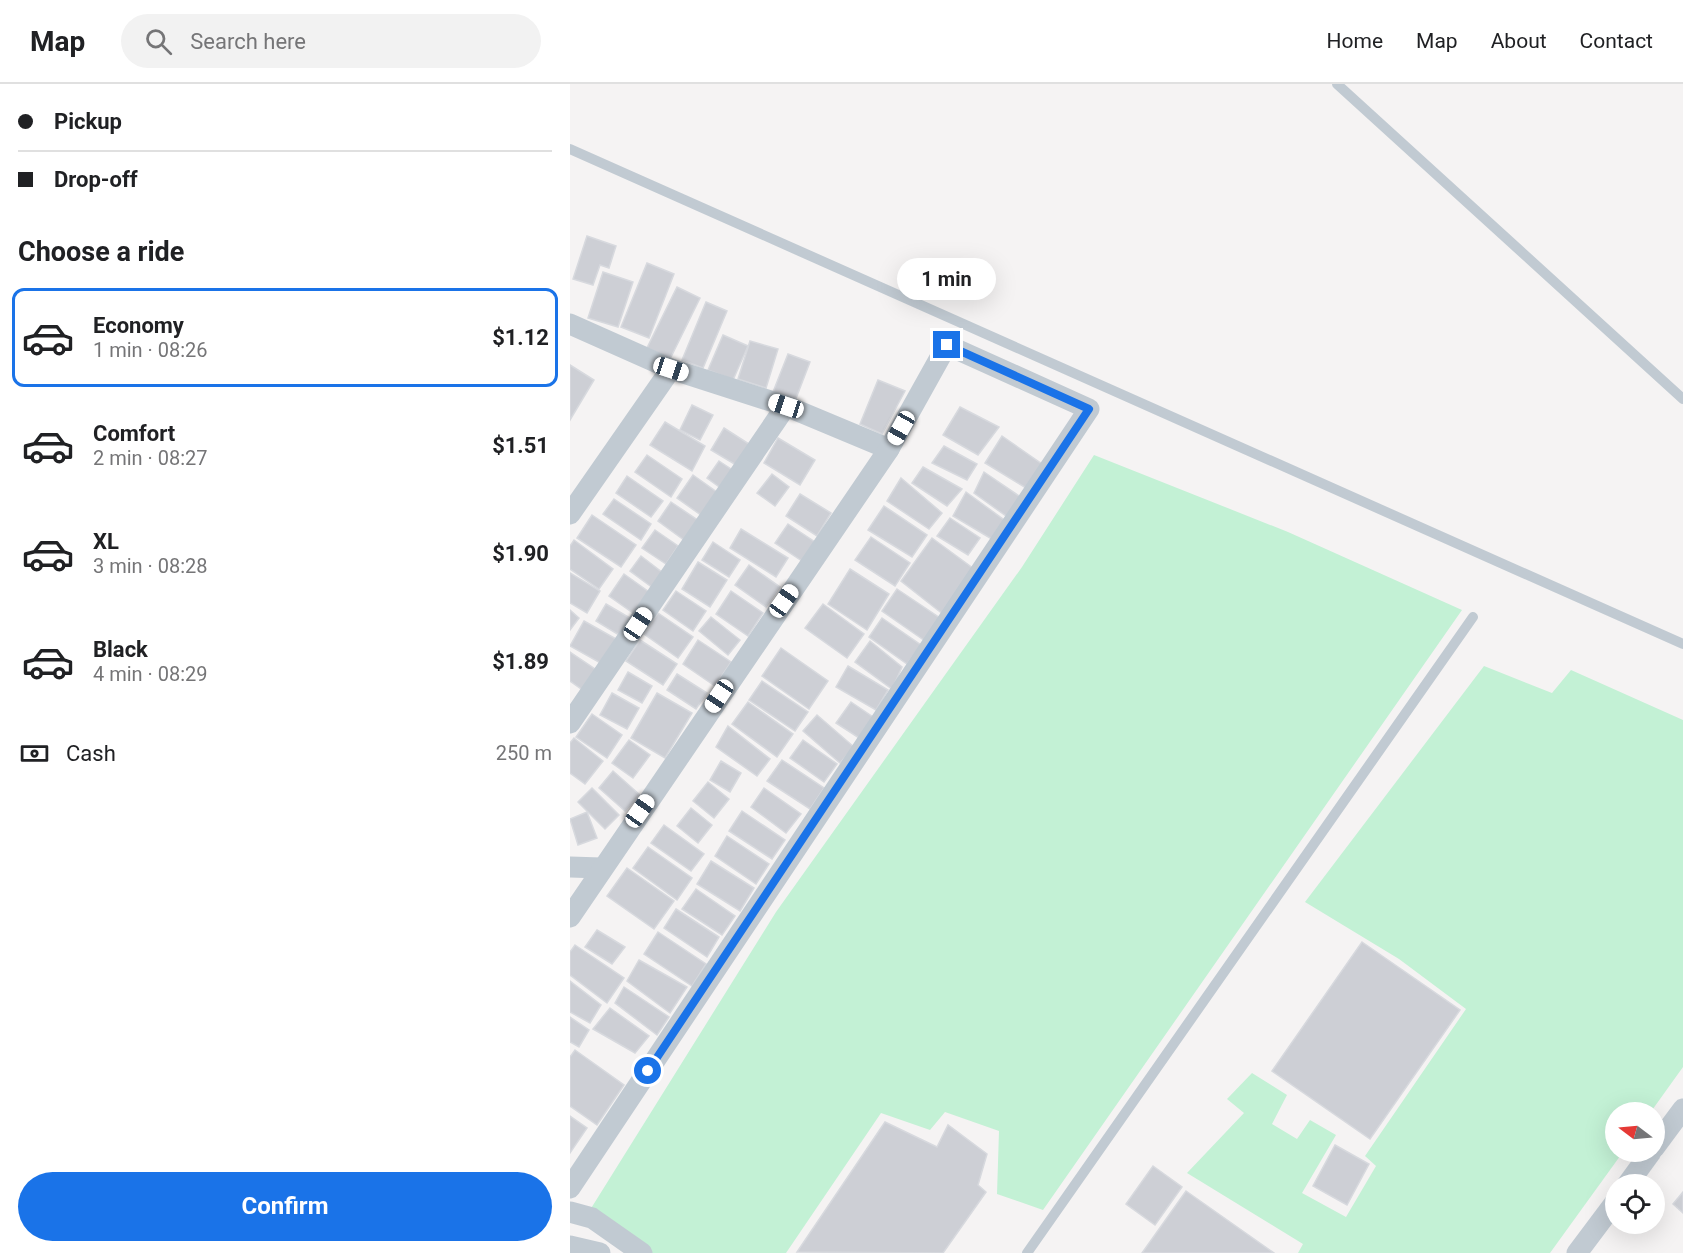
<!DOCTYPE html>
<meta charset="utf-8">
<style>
body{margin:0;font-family:Roboto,sans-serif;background:#f2f2f2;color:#202124;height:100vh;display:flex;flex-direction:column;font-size:22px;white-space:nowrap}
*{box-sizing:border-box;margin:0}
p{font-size:20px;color:#757577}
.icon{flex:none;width:33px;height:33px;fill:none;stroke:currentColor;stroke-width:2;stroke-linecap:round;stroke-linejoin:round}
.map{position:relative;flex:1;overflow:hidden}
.side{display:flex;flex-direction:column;background:#fff;width:570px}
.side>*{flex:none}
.guide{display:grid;align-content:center;height:132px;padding:0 18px;background:#fff}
.needle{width:39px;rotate:286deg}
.controls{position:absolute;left:1035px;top:1018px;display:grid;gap:12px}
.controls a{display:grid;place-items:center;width:60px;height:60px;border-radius:50%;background:#fff;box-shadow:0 6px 24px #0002;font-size:30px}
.end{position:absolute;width:27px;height:27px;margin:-14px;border:8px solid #1a73e8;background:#fff;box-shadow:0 0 0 3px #fff}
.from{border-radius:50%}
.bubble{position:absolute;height:42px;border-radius:21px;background:#fff;box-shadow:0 6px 24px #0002;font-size:20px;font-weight:700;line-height:42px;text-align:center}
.car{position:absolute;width:18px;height:36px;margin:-18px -9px;border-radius:8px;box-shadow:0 0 4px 2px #0007;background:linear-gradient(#fff 24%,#345 0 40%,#fff 0 76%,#345 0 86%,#fff 0)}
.guide b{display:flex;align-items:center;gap:21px;height:57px;font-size:22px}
.guide b+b{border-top:2px solid #e0e0e0}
.guide i{width:15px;height:15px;background:#202124}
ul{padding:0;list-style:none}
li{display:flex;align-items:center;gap:18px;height:99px;margin:0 12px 9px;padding:0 6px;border:3px solid transparent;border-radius:12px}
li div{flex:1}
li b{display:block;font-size:22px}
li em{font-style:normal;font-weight:700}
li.on{border-color:#1a73e8}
li>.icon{width:54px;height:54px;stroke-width:1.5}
h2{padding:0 18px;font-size:27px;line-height:72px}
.pay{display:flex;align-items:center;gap:15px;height:66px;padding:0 18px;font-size:22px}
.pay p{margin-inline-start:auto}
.primary-button{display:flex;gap:12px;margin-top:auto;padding:12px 18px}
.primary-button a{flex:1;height:69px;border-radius:36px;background:#1a73e8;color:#fff;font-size:24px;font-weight:700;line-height:69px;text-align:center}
header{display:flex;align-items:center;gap:36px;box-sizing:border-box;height:84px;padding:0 30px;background:#fff;border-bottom:2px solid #e0e0e0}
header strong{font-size:28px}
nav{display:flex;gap:33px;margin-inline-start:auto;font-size:21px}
.search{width:420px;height:54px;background:#f2f2f2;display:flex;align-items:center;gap:15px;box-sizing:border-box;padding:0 21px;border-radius:33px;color:#757577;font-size:22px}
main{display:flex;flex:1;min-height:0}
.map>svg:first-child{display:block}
.green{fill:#c3f1d5}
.building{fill:#cdcfd5;stroke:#d7d9de;stroke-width:1.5}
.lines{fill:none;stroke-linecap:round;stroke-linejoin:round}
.lane{stroke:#c1cad2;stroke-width:10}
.street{stroke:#c1cad2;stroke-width:21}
.route{stroke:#1a73e8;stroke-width:8}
</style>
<header>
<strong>Map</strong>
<div class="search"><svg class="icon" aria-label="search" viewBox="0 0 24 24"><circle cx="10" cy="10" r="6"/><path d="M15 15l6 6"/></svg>Search here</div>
<nav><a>Home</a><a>Map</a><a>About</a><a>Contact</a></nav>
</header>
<main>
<section class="side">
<div class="guide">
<b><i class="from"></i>Pickup</b>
<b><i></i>Drop-off</b>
</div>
<h2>Choose a ride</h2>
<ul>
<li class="on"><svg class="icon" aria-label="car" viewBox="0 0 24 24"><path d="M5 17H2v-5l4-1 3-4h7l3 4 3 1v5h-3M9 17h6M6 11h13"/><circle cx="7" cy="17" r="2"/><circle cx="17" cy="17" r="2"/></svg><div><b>Economy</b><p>1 min · 08:26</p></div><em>$1.12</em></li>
<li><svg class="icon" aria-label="car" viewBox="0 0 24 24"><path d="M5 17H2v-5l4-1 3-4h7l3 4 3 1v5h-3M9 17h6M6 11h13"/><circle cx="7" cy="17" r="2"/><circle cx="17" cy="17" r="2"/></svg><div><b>Comfort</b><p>2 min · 08:27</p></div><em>$1.51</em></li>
<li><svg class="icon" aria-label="car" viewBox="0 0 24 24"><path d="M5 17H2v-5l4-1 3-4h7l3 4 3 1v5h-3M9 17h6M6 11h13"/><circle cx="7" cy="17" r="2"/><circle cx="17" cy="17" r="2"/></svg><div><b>XL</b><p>3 min · 08:28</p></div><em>$1.90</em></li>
<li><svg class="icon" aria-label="car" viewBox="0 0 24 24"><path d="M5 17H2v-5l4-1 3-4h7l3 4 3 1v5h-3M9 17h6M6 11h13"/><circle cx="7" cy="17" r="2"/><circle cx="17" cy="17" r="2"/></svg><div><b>Black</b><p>4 min · 08:29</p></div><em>$1.89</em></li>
</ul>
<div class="pay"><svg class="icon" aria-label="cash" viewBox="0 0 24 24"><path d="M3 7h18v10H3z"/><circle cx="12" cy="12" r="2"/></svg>Cash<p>250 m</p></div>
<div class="primary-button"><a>Confirm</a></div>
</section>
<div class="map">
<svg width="1113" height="1169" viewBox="0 0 1113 1169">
<rect width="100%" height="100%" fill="#f5f3f3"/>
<!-- green -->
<g class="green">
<polygon points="524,371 718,448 892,526 473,1126 427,1110 429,1047 375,1028 360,1046 311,1029 216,1169 82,1169 20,1126 206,828 452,483"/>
<polygon points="914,582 982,609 1001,586 1113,636 1113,983 1080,1029 1046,1029 1046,1068 1053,1068 980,1169 728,1169 733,1160 617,1089 674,1029 657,1015 682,989 717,1011 702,1040 727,1055 740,1036 766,1051 732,1109 776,1133 806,1082 795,1072 896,925 829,875 735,818"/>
</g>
<!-- building -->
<g class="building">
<polygon points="17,152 46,162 39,184 30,181 23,201 3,195"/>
<polygon points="77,179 104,190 79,254 51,243"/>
<polygon points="33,188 63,198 48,243 18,234"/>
<polygon points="107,203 130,214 100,275 77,264"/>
<polygon points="136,218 157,227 133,284 112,276"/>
<polygon points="153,251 178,262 163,296 138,286"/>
<polygon points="180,257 208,265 196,304 168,295"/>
<polygon points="218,270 240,278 225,317 203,308"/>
<polygon points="0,281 24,296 0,336"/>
<polygon points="308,296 335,307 312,350 290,340"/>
<polygon points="122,321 143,331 130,356 110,346"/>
<polygon points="390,323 429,343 408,371 373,351"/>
<polygon points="95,338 135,362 122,387 80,361"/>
<polygon points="154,344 179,360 166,381 141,366"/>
<polygon points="432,352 472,380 456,404 415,379"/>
<polygon points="208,354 245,376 230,401 194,379"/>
<polygon points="374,362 407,380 397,396 362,379"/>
<polygon points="77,371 112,395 101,413 65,388"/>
<polygon points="149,377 164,387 152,405 137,394"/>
<polygon points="353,383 392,405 377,422 342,399"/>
<polygon points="414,388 455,416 443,437 404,409"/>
<polygon points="202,390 219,403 205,422 187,409"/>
<polygon points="123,391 151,411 135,434 107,414"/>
<polygon points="57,392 93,417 81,433 46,409"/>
<polygon points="331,394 372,429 359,445 317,417"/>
<polygon points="396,408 437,438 425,457 383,432"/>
<polygon points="230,410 261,429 247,452 216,432"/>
<polygon points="44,415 81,440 71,456 33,430"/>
<polygon points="101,418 132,439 118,459 88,437"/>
<polygon points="314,422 357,451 342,473 298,446"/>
<polygon points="22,431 66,461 51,483 7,454"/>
<polygon points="380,434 410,454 398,471 367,452"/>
<polygon points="218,440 245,458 232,477 205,459"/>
<polygon points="171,445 218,474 206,493 160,464"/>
<polygon points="85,446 108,462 96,480 72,464"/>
<polygon points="301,453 340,479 325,502 285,476"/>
<polygon points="362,454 404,485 374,531 331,497"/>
<polygon points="4,456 43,485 29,505 0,485 0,462"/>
<polygon points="143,458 170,476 159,493 132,476"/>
<polygon points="71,472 93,489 83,504 60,487"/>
<polygon points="128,478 157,496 140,523 112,505"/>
<polygon points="179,481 210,503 196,523 165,501"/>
<polygon points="280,485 319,510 297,546 258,520"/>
<polygon points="0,489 30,507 17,529 0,519"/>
<polygon points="54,490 79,508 63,529 39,512"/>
<polygon points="327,505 373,536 358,559 312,527"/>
<polygon points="106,507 136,527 123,547 93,526"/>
<polygon points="161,507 193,529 178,552 146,530"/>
<polygon points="36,520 60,534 49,551 26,537"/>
<polygon points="253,520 294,550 277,574 235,544"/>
<polygon points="0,526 9,534 0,546"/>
<polygon points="88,529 123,553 108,574 74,550"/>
<polygon points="141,533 170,556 158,571 129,547"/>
<polygon points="312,534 351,561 337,580 299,553"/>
<polygon points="14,537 48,556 34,581 0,562"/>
<polygon points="70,556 107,580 93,601 56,577"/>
<polygon points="128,556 161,578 145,602 113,580"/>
<polygon points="300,557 332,583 322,605 285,578"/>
<polygon points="211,564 258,597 239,625 192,592"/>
<polygon points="0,568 28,587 14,607 0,597"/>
<polygon points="278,582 318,606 306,626 266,603"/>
<polygon points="58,588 82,602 72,619 48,606"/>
<polygon points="107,590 137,609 126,625 97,606"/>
<polygon points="192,597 238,628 225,647 179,616"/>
<polygon points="42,609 69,624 57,645 30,631"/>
<polygon points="87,609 122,629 95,674 61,654"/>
<polygon points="178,618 223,650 207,673 162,640"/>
<polygon points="281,618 303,633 289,654 266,639"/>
<polygon points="22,630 52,651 37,674 6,653"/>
<polygon points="247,631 284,663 270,679 233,647"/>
<polygon points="158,642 200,675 187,692 146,663"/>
<polygon points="4,654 33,677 15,700 0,689 0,659"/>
<polygon points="59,656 80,671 63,694 42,679"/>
<polygon points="233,656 267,680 254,698 220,674"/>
<polygon points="212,676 254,704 240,725 197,697"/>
<polygon points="151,677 171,689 160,708 140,696"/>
<polygon points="43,687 70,711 55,727 29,704"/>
<polygon points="138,698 159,715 144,734 123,717"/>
<polygon points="22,704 49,731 35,745 8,718"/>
<polygon points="194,704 231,730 216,749 181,723"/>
<polygon points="121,724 142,741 128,759 107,742"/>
<polygon points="172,727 215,756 202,775 159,747"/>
<polygon points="17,728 27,754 8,761 0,735"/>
<polygon points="94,741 134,770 121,787 81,759"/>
<polygon points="157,752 199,780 186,800 145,772"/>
<polygon points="78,763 122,794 107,816 63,784"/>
<polygon points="141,777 184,804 170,827 127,800"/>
<polygon points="57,784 104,817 84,845 37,812"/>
<polygon points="126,805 165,832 152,851 112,825"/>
<polygon points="106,825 149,853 137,873 94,844"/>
<polygon points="27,846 55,863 42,880 15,863"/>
<polygon points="88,848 136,880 122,902 74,870"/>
<polygon points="792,858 890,926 800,1055 702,987"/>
<polygon points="5,861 54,894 37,919 0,891 0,868"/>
<polygon points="69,876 117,903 100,929 57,897"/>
<polygon points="0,897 31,921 20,939 0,928"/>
<polygon points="54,903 99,933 87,951 45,919"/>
<polygon points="40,924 79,952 65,969 23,945"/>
<polygon points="0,933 19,946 9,963 0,958"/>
<polygon points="5,966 54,1001 27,1041 0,1022 0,973"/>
<polygon points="0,1032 17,1044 0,1069"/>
<polygon points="315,1038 367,1063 378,1041 417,1070 408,1101 416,1108 373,1169 227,1168"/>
<polygon points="765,1061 799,1080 777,1121 743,1102"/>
<polygon points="583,1082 612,1103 585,1141 556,1120"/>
<polygon points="616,1107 704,1169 572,1169"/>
<polygon points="1113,1108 1113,1129 1103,1120"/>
</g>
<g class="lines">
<!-- lane -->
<g class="lane">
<polyline points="767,0 1113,315"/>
<polyline points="0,65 1113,560"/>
<polyline points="457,1169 903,533"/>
</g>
<!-- street -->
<g class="street">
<polyline points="0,240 101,285 216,322 319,365"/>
<polyline points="0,430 101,285"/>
<polyline points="0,639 216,322"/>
<polyline points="0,783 31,784"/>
<polyline points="0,833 319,365 377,261 519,325 0,1104"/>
<polyline points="1084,1064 1113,1025"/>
<polyline points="1057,1101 1081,1068"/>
<polyline points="0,1128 22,1134 72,1169"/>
<polyline points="0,1162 30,1169"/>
<polyline points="1007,1169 1046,1117"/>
</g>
</g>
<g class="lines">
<!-- route -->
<polyline class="route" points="78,987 519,325 377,261"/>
</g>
</svg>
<div class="controls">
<a><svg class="needle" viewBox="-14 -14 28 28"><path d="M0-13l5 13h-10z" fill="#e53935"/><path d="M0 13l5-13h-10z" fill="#757577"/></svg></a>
<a><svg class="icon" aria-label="locate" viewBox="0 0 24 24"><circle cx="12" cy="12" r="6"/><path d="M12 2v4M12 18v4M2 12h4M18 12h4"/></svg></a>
</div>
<i class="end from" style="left:78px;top:987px"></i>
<i class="end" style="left:377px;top:261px"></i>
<div class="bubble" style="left:327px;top:174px;width:99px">1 min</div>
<i class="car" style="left:101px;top:285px;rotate:108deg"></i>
<i class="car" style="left:216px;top:322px;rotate:288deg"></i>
<i class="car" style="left:331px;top:344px;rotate:209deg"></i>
<i class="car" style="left:214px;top:517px;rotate:35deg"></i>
<i class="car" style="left:68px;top:540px;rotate:34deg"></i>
<i class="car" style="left:149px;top:612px;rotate:214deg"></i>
<i class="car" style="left:70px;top:727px;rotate:35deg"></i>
</div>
</main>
